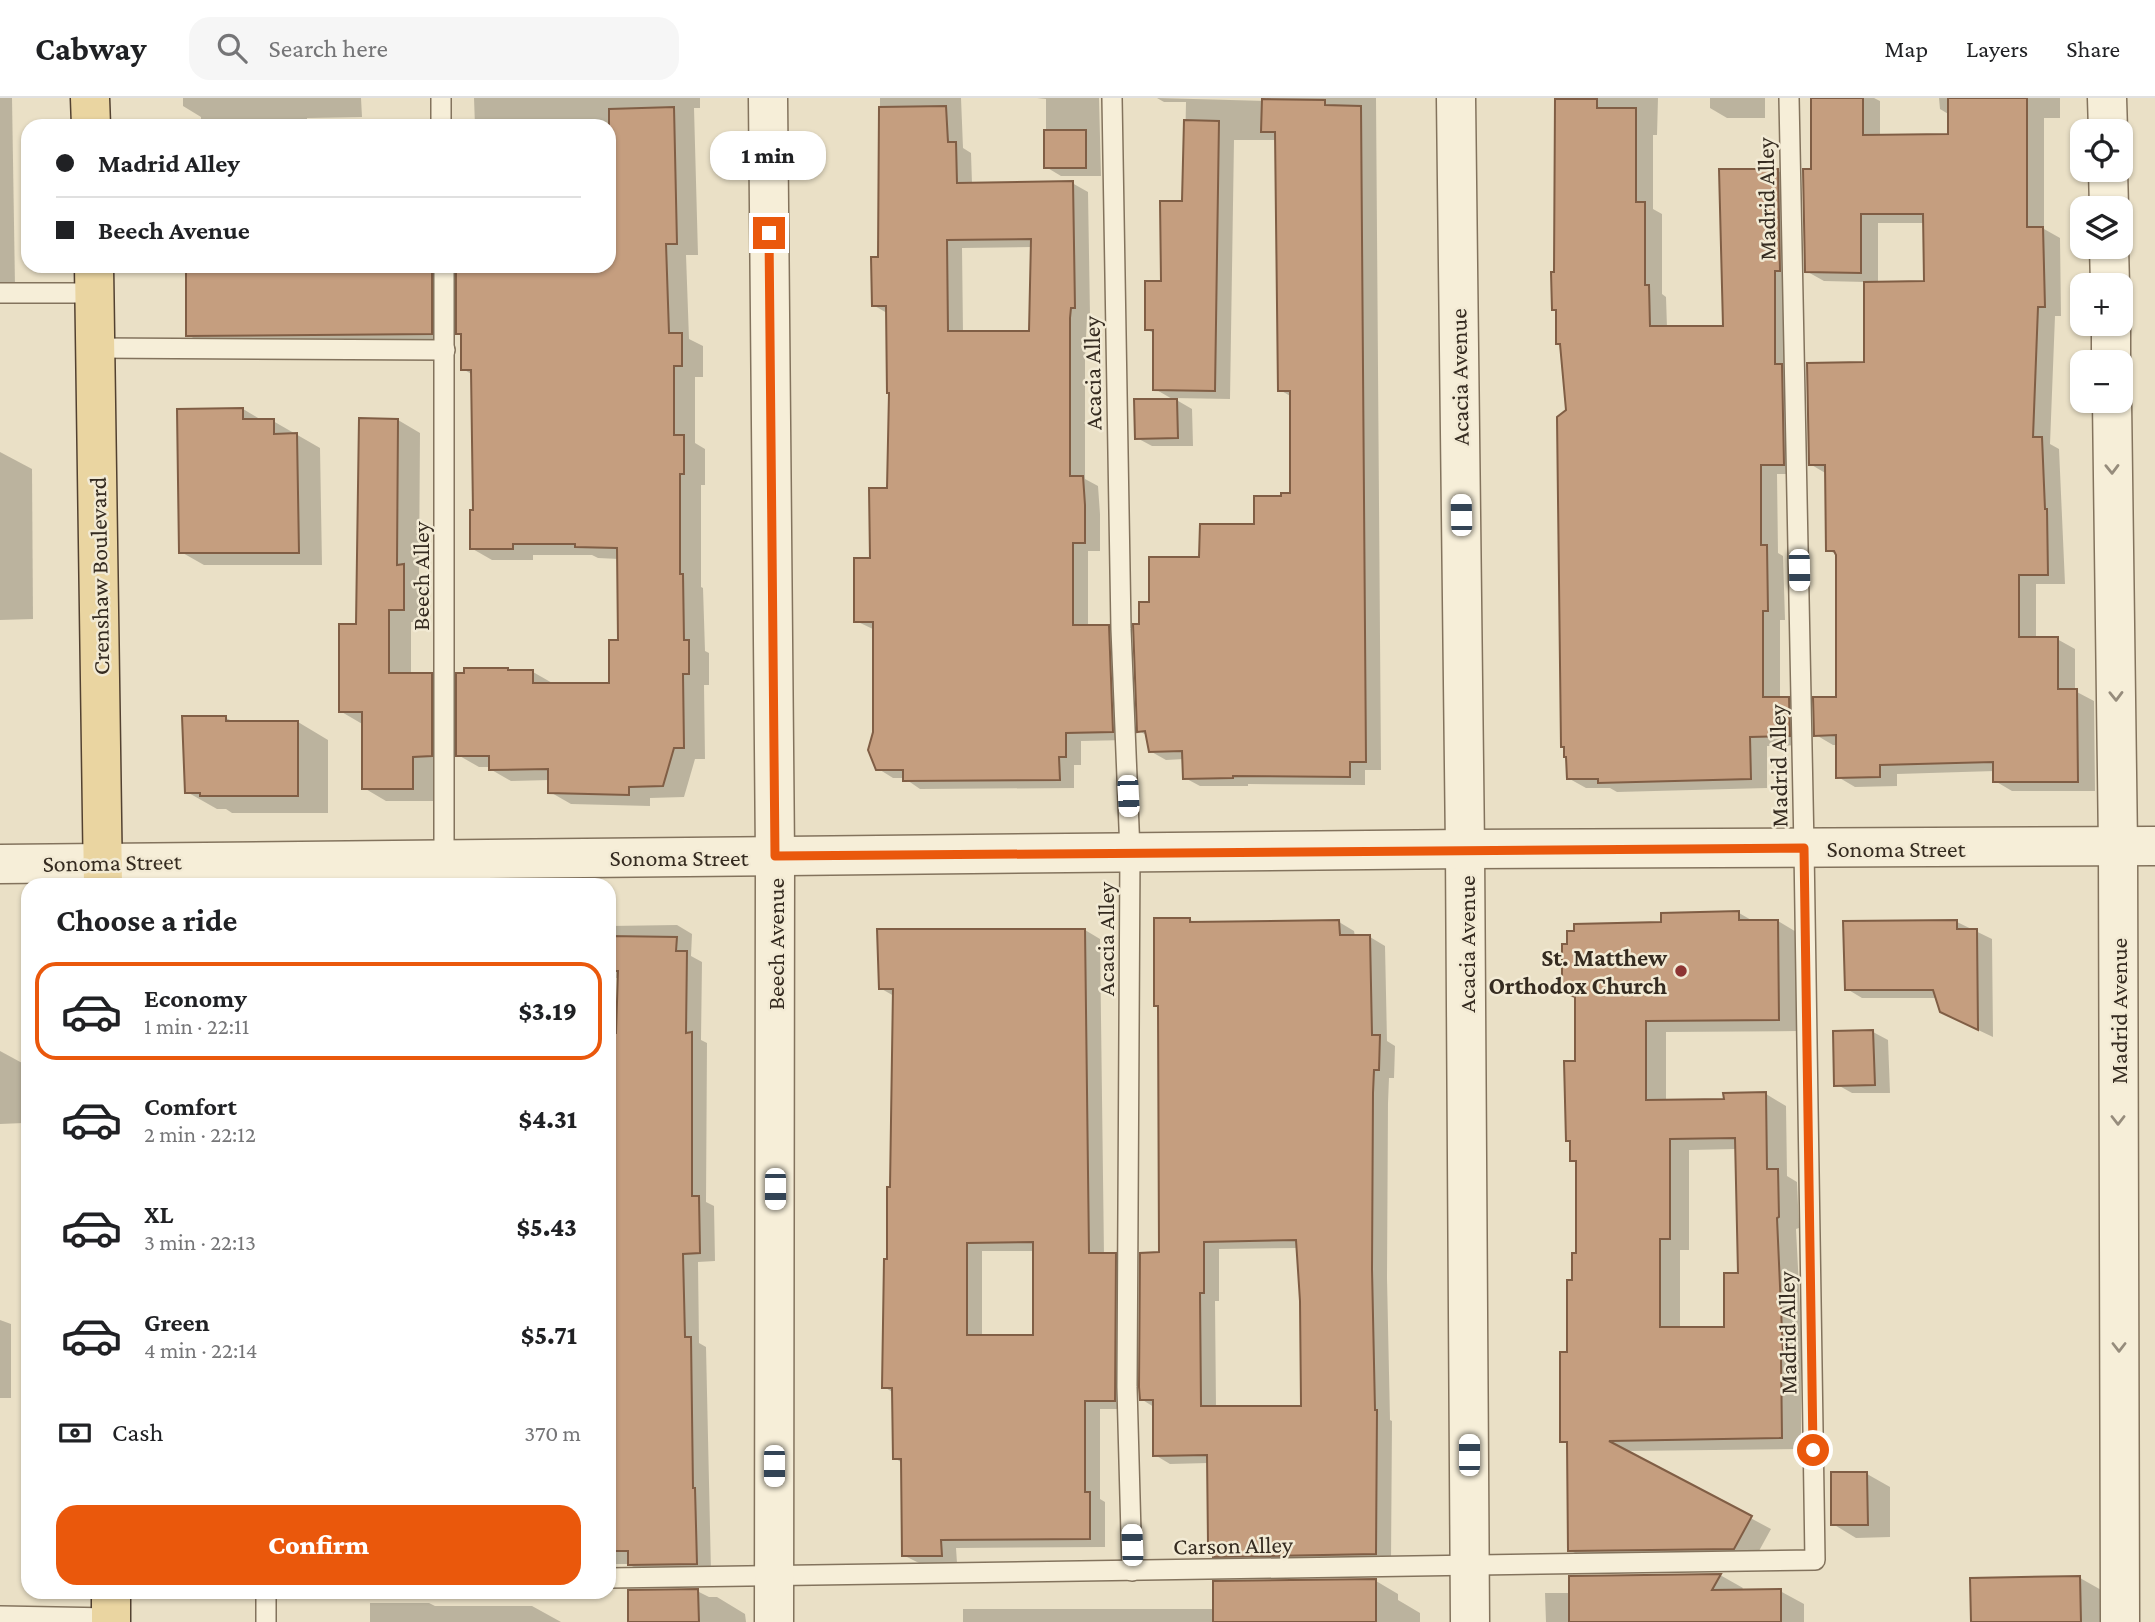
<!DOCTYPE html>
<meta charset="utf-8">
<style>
body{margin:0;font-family:"Crimson Pro",serif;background:#f6f6f6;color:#202124;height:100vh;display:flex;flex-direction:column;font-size:26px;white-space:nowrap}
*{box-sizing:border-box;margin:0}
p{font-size:23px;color:#757577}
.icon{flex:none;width:38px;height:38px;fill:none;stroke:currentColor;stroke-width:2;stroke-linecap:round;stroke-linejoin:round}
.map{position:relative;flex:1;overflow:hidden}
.drawer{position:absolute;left:21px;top:780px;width:595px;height:721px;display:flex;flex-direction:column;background:#fff;border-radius:21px;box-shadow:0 2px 5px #0004}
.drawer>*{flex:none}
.hud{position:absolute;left:21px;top:21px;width:595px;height:154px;border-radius:21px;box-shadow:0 2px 5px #0004;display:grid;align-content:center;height:154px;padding:0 35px;background:#fff}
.tools{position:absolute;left:2070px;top:21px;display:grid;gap:14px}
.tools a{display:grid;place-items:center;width:63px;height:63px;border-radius:14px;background:#fff;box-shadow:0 2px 5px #0004;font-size:35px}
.end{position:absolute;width:32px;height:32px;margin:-16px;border:9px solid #ea580c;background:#fff;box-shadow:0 0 0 4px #fff}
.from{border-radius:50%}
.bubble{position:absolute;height:49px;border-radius:21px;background:#fff;box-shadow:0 2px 5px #0004;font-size:23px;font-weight:800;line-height:49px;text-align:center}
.car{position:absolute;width:21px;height:42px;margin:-21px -10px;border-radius:9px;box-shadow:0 0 5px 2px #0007;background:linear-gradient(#fff 24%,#345 0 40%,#fff 0 76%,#345 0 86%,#fff 0)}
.hud b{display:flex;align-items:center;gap:24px;height:66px;font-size:26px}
.hud b+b{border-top:2px solid #e0e0e0}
.hud i{width:18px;height:18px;background:#202124}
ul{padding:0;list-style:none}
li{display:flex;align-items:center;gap:21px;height:98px;margin:0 14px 10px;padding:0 21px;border:4px solid transparent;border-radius:21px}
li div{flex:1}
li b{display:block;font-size:26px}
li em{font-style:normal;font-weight:800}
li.on{border-color:#ea580c}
li>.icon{width:63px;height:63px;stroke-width:1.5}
h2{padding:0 35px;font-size:32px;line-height:84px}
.pay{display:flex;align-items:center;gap:18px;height:77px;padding:0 35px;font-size:26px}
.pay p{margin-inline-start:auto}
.cta{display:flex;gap:14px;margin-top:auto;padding:14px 35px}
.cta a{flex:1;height:80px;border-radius:21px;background:#ea580c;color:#fff;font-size:28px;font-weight:800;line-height:80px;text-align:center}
header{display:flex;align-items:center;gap:42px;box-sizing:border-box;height:98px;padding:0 35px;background:#fff;border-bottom:2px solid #e0e0e0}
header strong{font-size:33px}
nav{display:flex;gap:38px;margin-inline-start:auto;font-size:24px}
.search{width:490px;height:63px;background:#f6f6f6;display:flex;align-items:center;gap:18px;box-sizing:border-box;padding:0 24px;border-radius:21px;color:#757577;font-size:26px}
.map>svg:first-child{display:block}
.shadow{fill:#0003;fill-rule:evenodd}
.building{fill:#c59e7f;stroke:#805e45;stroke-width:2;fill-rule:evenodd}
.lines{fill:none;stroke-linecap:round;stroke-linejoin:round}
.service-casing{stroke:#83735d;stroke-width:22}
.minor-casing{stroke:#83735d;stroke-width:41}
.primary-casing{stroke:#524131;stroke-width:41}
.service{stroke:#f6eed8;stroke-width:19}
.minor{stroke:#f6eed8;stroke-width:38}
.primary{stroke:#ead5a1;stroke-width:38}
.oneway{stroke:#968c7c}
.route{stroke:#ea580c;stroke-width:9}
.poi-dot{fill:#8d3533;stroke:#f2ead4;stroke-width:2.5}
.labels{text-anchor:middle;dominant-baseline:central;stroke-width:5;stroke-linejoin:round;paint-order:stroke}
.street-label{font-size:24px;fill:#352b20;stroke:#f2ead4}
.poi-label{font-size:24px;font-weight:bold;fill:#352b20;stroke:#f2ead4;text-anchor:end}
</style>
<header>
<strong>Cabway</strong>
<div class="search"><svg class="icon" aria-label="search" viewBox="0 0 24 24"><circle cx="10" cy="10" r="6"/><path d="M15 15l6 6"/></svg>Search here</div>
<nav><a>Map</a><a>Layers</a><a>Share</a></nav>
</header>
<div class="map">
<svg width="2155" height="1524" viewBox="0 0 2155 1524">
<rect width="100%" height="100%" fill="#eae0c6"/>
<!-- shadow -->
<g class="shadow">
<polygon points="0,0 12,0 15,188 0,188"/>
<polygon points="183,0 361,0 362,19 307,20 307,28 201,28 201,19 183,8"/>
<polygon points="474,0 700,0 700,10 694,10 698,157 686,157 689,241 703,248 703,279 695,279 695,345 705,351 705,387 701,387 701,489 703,490 705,553 709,555 709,587 704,587 705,661 695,661 684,699 650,700 650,708 571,706 550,694 550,682 511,683 490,671 490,669 479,669 458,657 533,574 554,586 610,587 620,543 619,461 598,460 592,457 533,457 533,462 492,462 471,450 475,414 473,277 463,271 463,238 458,235 458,170 452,180 452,248 209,249 188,237 187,168 609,168 609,28 475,28"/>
<path d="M 880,0 L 961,0 L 963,50 L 971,55 L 972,86 L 1072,85 L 1088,94 L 1090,218 L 1087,218 L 1085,261 L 1085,381 L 1098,388 L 1100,416 L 1100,453 L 1088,453 L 1088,529 L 1108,529 L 1124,538 L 1128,642 L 1081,643 L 1081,667 L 1074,667 L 1074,690 L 920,691 L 904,680 L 893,680 L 877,670 L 875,634 L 875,532 L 856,523 L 888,392 L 890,295 L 887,215 L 873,207 L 880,161 ZM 1032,149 L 1031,235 L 963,235 L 962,150 Z"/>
<polygon points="1037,0 1099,0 1101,78 1061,78 1046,69 1046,1"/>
<polygon points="1157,0 1267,3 1267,0 1376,0 1381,672 1365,672 1365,687 1248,686 1248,688 1200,688 1185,680 1184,661 1166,662 1150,653 1148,638 1139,633 1141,528 1150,505 1201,461 1255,428 1282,399 1292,397 1292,299 1280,292 1277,42 1234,42 1230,301 1173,300 1192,311 1193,348 1152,348 1137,340 1174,302 1155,291 1155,236 1146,231 1163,185 1184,104 1186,4 1164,4"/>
<polygon points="1555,0 1658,0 1657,37 1653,37 1653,111 1662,116 1662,196 1666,199 1667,230 1725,229 1778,73 1795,83 1801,376 1777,376 1778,455 1783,458 1785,522 1780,522 1780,600 1788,600 1806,610 1806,647 1767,648 1767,690 1617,694 1610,690 1586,690 1568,680 1567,312 1558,213 1554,211 1556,176"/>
<polygon points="1710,0 1765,0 1765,20 1727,20 1710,10"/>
<path d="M 1813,0 L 1874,0 L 1880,3 L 1880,39 L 1950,38 L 1950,17 L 1940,11 L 1939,0 L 2060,0 L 2060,20 L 2044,20 L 2044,131 L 2060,140 L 2061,218 L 2055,218 L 2050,346 L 2059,351 L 2065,486 L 2036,486 L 2036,541 L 2057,541 L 2075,551 L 2075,593 L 2094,603 L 2095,693 L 2012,693 L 1995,683 L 1995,673 L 1897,676 L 1897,688 L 1855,689 L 1838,679 L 1838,647 L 1833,647 L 1816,637 L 1838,600 L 1838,457 L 1828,452 L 1827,376 L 1810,366 L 1866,266 L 1866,184 L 1824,183 L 1806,173 L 1813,73 ZM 1878,125 L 1925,125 L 1926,185 L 1878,185 Z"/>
<polygon points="243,311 263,323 273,323 320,350 322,467 204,467 181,454"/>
<polygon points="398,322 420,335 419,477 426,481 426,524 411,524 411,577 431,577 454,590 454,670 435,671 435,703 386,703 364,690 364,627 340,613"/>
<polygon points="0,354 32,371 33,521 0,522"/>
<polygon points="226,620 234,624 298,624 328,642 328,715 232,715 226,711 217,711 187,694"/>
<path d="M 1739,815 L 1753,823 L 1778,823 L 1798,835 L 1798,933 L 1666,934 L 1666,1003 L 1725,1003 L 1766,996 L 1786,1008 L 1787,1078 L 1797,1084 L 1799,1130 L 1796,1131 L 1803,1267 L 1801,1267 L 1801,1351 L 1625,1353 L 1771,1431 L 1754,1462 L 1590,1464 L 1570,1452 L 1569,1346 L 1562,1343 L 1578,1157 L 1578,1066 L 1572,1062 L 1572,1045 L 1567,1042 L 1577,965 L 1577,899 L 1570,889 L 1564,885 L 1663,826 ZM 1737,1051 L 1740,1176 L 1726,1230 L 1680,1231 L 1680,1152 L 1689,1152 L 1689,1052 Z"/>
<path d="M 1189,821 L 1197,826 L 1339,824 L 1354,833 L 1355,839 L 1370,839 L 1385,848 L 1387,943 L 1395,948 L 1394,980 L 1389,980 L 1388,1005 L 1387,1180 L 1390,1322 L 1392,1323 L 1391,1464 L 1230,1467 L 1214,1458 L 1214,1447 L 1209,1444 L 1208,1365 L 1170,1366 L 1155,1357 L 1154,1309 L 1141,1301 L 1161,1156 ZM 1298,1150 L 1302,1203 L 1303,1310 L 1216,1310 L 1215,1203 L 1219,1203 L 1219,1151 Z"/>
<polygon points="1957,824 1992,841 1993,939 1957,922 1937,900 1862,900 1847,891"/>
<polygon points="677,827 692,836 691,858 702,864 701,942 707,945 706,1104 714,1108 715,1163 698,1164 699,1245 706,1249 711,1474 645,1475 628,1466 609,1466 609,937 618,937 619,880 609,880 609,828"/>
<path d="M 1085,832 L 1100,841 L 1104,1157 L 1115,1157 L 1130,1165 L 1130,1311 L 1100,1311 L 1100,1401 L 1105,1404 L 1105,1449 L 956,1450 L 957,1465 L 919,1465 L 903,1457 L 902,1365 L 895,1360 L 894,1295 L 884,1289 L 892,1090 L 894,898 L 880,890 ZM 982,1153 L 1035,1153 L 1035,1239 L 982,1239 Z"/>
<polygon points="1873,934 1888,942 1890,995 1852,995 1836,986"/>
<polygon points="0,953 24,966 24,1025 0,1026"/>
<polygon points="0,1222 11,1226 11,1300 0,1300"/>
<polygon points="1867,1376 1890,1389 1890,1439 1856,1440 1833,1426"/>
<polygon points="1720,1477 1743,1490 1741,1493 1780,1493 1804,1506 1804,1524 1546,1524 1545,1495 1571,1495 1570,1480"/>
<polygon points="2080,1480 2103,1493 2103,1524 1973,1524"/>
<polygon points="1376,1483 1398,1496 1398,1502 1420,1515 1420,1524 963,1524 963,1511 1215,1511"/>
<polygon points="697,1493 709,1499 717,1499 745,1516 746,1524 630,1524"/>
<polygon points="370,1505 429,1505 435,1508 532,1508 561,1524 370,1524"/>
</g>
<!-- building -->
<g class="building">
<polygon points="1811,0 1863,0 1863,37 1948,36 1948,0 2027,0 2027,129 2043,129 2045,209 2038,209 2033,339 2042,339 2045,411 2047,411 2048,477 2019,477 2019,539 2058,539 2058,591 2077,591 2078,684 1993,684 1993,664 1880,667 1880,679 1836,680 1836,637 1814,638 1813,599 1836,599 1836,457 1834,453 1826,453 1825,367 1809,367 1807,265 1864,264 1864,184 1924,183 1923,116 1861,116 1861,175 1805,174 1803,71 1811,71"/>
<polygon points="1262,1 1325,2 1325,7 1361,8 1366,664 1350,664 1350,679 1233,678 1233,680 1183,681 1182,653 1149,654 1145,633 1137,634 1133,526 1139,526 1139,504 1149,504 1149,459 1199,459 1200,426 1254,426 1254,398 1281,398 1281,395 1290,395 1290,293 1278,293 1275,34 1261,34"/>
<polygon points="1555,1 1597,1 1597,10 1636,10 1636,104 1645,104 1645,187 1649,187 1650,228 1723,228 1719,71 1778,71 1780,173 1775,173 1775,266 1782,266 1784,367 1761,367 1761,447 1767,447 1768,513 1763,513 1763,599 1789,599 1790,638 1750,639 1751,681 1598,685 1598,681 1567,681 1566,659 1564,659 1564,649 1561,649 1557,319 1566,312 1560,246 1556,246 1556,212 1552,212 1551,174 1554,174"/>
<path d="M 946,8 L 948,44 L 956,44 L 957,85 L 1073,83 L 1075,210 L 1071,210 L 1070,220 L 1070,378 L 1083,378 L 1085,407 L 1085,445 L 1073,445 L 1073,527 L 1109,527 L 1113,634 L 1066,635 L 1066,659 L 1059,659 L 1060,682 L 903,683 L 903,672 L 876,672 L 868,652 L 873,634 L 873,524 L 854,524 L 854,460 L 870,460 L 869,390 L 887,390 L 889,295 L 887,295 L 886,208 L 872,208 L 871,159 L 878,159 L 879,9 ZM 1031,141 L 1029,233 L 948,233 L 947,142 Z"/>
<polygon points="674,9 677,146 666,146 669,235 682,235 682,268 674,268 674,337 684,337 684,376 680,376 680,476 683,476 684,542 689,542 689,576 683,576 684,650 674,650 663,688 629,689 629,697 548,695 548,671 489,672 489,658 456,658 456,575 464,575 464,570 508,570 508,572 533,572 533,585 609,585 609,542 618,542 617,450 575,449 575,446 513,446 513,451 470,451 470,412 473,412 471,272 461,272 461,236 456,236 456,168 609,168 609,11"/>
<polygon points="1184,22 1219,23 1215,293 1153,292 1153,232 1145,232 1145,183 1161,183 1160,103 1182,103"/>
<rect x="1044" y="32" width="42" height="38"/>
<polygon points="186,168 432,168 432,236 186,238"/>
<polygon points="1134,301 1177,301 1178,340 1135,341"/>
<polygon points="243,310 243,321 274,321 274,336 297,335 299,455 179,455 177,311"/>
<polygon points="359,320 398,321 397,467 404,466 404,512 389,512 389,575 432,575 432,658 413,659 413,691 362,691 362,614 339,614 339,526 356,526"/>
<polygon points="182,618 226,618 226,623 298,623 298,698 200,698 200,695 185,695"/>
<path d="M 1739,813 L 1739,822 L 1778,822 L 1779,922 L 1646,923 L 1646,1002 L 1724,1001 L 1723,995 L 1766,994 L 1767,1071 L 1778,1071 L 1779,1119 L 1777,1120 L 1783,1256 L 1781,1256 L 1782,1340 L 1609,1343 L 1752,1418 L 1734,1451 L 1568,1453 L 1567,1344 L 1560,1344 L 1560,1254 L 1567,1254 L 1567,1182 L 1572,1182 L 1572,1155 L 1576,1155 L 1576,1063 L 1570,1063 L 1570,1043 L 1566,1043 L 1564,963 L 1575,963 L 1575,899 L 1568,896 L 1568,886 L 1562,886 L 1562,846 L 1567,846 L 1567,833 L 1574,833 L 1574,826 L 1661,824 L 1661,815 ZM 1735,1040 L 1738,1175 L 1724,1175 L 1724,1229 L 1660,1229 L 1660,1141 L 1670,1141 L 1670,1041 Z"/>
<path d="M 1154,820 L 1190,820 L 1190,824 L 1339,822 L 1340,837 L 1370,837 L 1372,937 L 1380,937 L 1379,972 L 1374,972 L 1373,995 L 1372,1171 L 1375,1312 L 1377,1312 L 1376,1456 L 1213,1459 L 1212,1445 L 1208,1445 L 1207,1357 L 1153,1358 L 1153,1302 L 1140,1302 L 1139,1289 L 1140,1155 L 1159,1154 L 1158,908 L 1154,908 ZM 1296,1142 L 1300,1203 L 1301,1308 L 1201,1308 L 1200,1195 L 1204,1195 L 1204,1144 Z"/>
<polygon points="1957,822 1957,831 1977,831 1978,932 1940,914 1933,892 1845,892 1843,823"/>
<path d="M 877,831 L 1085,831 L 1089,1155 L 1116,1155 L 1115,1303 L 1085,1303 L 1085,1394 L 1090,1394 L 1090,1441 L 941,1442 L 942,1458 L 902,1458 L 901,1361 L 893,1361 L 892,1290 L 882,1290 L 884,1161 L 887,1161 L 887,1089 L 890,1089 L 893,891 L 879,891 ZM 1033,1144 L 1033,1237 L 967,1237 L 967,1145 Z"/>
<polygon points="609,838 677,839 676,853 687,853 686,935 692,934 692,1098 699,1098 700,1155 683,1156 685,1239 691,1239 693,1390 695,1390 697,1466 628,1467 628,1453 609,1453 609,935 616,935 618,873 609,873"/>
<polygon points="1873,932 1875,987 1834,988 1833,933"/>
<polygon points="1831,1374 1867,1374 1868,1427 1831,1427"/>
<polygon points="1721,1476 1712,1492 1781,1491 1781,1524 1569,1524 1569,1478"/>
<polygon points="2080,1478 2081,1524 1971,1524 1970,1480"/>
<polygon points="1376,1481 1376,1524 1213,1524 1213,1483"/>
<polygon points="698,1491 699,1524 628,1524 628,1492"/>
</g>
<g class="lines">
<!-- service casing -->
<g class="service-casing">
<g id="service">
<polyline points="441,0 441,28"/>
<polyline points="1112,0 1121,531 1130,754 1127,1289 1132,1473"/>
<polyline points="444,168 444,788"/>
<polyline points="0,195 94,195"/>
<polyline points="95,250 445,252"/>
<polyline points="609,1480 1815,1462 1804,750 1789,0"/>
<polyline points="266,1494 266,1524"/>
<polyline points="0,1518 111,1520"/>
</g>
</g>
<!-- minor casing -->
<g class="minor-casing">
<g id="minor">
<polyline points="768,0 775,758 774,1524"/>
<polyline points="1456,0 1465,751 1470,1524"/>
<polyline points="2107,0 2108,33"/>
<polyline points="2108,72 2109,110"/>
<polyline points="2109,149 2110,187"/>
<polyline points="2111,226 2111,264"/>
<polyline points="2112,303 2118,749 2120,1524"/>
<polyline points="0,766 1465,751 2155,748"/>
</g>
</g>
<!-- primary casing -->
<g class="primary-casing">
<g id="primary">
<polyline points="90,0 91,28"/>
<polyline points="94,168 103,788"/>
<polyline points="111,1494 111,1524"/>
</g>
</g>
<!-- service -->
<use href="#service" class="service"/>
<!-- minor -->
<use href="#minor" class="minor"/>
<!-- primary -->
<use href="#primary" class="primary"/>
</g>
<!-- one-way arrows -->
<defs><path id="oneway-chevron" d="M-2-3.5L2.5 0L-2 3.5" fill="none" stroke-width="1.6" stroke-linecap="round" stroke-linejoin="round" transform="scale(1.75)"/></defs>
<g class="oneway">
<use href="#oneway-chevron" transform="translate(2112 371) rotate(89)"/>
<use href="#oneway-chevron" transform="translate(2116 598) rotate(89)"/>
<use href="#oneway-chevron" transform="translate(2118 1022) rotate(90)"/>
<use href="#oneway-chevron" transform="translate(2119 1249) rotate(90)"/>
</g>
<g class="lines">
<!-- route -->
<polyline class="route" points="769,135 775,758 1804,750 1813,1352"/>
</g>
<!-- markers -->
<circle class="poi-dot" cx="1681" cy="873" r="7"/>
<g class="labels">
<!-- street labels -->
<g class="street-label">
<text transform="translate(1766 101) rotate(-91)">Madrid Alley</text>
<text transform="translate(1092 275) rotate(-91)">Acacia Alley</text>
<text transform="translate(1459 279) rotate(-91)">Acacia Avenue</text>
<text transform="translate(99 478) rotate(-91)">Crenshaw Boulevard</text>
<text transform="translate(420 478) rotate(-90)">Beech Alley</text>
<text transform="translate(1778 668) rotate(-91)">Madrid Alley</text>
<text x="1896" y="750">Sonoma Street</text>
<text x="679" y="759">Sonoma Street</text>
<text transform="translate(112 764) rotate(-1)">Sonoma Street</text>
<text transform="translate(1105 841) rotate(-90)">Acacia Alley</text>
<text transform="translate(775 846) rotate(-90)">Beech Avenue</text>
<text transform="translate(1466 846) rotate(-90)">Acacia Avenue</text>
<text transform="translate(2118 913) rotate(-90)">Madrid Avenue</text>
<text transform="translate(1787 1235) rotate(-91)">Madrid Alley</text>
<text transform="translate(1233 1447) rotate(-1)">Carson Alley</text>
</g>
<!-- poi labels -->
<g class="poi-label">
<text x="1667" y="859">St. Matthew<tspan x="1667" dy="28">Orthodox Church</tspan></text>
</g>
</g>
</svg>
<div class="tools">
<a><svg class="icon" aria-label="locate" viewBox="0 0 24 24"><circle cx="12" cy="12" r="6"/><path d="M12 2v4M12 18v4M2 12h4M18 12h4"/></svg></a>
<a><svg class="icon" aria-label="layers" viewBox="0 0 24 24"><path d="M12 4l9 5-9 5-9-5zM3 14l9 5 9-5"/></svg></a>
<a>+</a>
<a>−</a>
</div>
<i class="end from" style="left:1813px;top:1352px"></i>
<i class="end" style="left:769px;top:135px"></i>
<div class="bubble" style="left:710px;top:33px;width:116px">1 min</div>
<i class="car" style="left:1461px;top:417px;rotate:359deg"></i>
<i class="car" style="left:1799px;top:472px;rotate:179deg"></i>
<i class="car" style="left:1128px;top:698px;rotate:177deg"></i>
<i class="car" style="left:775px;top:1091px;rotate:180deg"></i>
<i class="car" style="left:1469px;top:1357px;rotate:0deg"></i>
<i class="car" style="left:774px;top:1368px;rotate:180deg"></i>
<i class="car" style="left:1132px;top:1447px;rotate:358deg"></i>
<div class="hud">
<b><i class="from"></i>Madrid Alley</b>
<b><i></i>Beech Avenue</b>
</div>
<section class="drawer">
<h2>Choose a ride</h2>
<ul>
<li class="on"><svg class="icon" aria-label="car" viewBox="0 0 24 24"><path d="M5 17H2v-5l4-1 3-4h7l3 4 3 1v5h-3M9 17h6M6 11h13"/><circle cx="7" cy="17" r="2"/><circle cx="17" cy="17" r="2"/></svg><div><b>Economy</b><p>1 min · 22:11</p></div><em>$3.19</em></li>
<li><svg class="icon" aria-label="car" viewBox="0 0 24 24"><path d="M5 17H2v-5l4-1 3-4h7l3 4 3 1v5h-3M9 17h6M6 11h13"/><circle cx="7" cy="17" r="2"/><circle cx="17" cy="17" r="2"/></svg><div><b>Comfort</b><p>2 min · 22:12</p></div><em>$4.31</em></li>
<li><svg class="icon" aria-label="car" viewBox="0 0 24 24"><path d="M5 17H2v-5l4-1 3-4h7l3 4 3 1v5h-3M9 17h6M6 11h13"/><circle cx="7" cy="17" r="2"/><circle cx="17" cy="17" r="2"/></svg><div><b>XL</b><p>3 min · 22:13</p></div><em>$5.43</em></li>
<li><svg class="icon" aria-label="car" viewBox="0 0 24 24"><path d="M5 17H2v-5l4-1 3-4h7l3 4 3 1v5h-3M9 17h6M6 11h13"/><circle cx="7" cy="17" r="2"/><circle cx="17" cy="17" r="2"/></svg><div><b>Green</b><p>4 min · 22:14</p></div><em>$5.71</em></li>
</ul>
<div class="pay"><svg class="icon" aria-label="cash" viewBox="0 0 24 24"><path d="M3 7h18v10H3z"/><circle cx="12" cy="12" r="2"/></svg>Cash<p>370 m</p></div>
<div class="cta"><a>Confirm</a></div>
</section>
</div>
